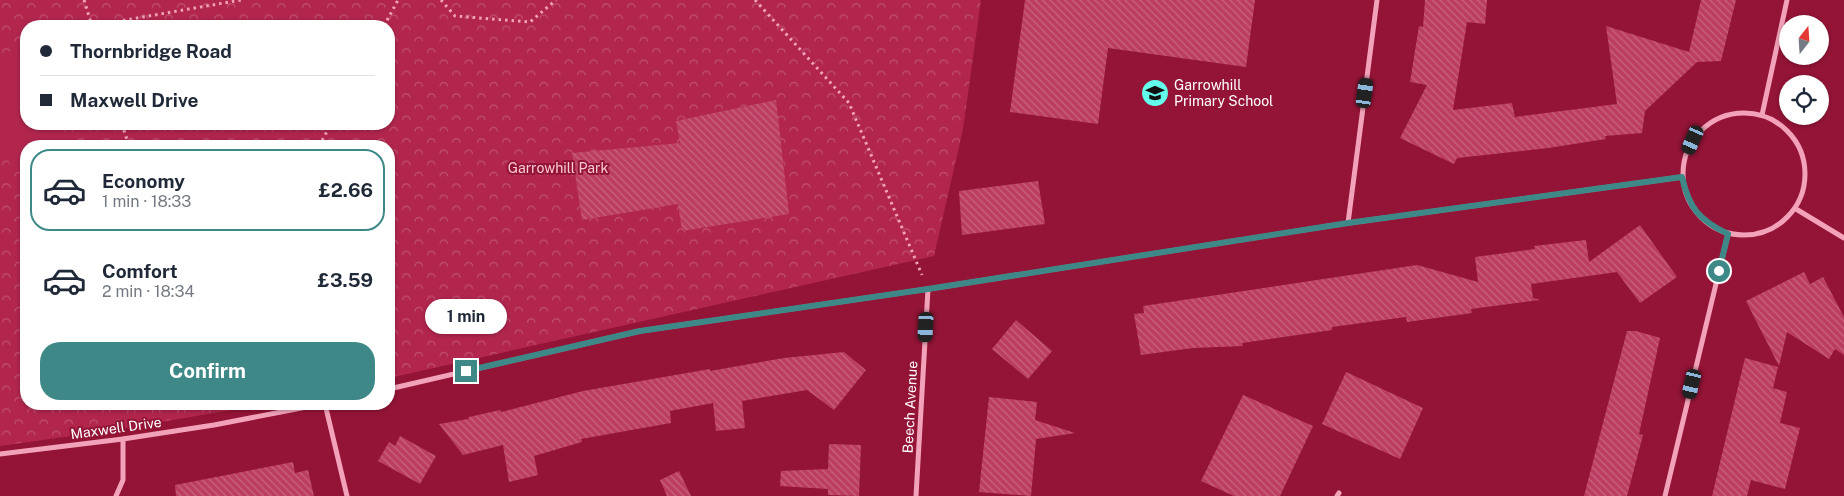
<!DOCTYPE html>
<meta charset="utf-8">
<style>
body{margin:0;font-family:"Public Sans",sans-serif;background:#f2f2f3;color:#1f2937;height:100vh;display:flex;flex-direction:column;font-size:19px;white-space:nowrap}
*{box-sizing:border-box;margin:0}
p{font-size:16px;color:#747a83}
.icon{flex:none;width:28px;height:28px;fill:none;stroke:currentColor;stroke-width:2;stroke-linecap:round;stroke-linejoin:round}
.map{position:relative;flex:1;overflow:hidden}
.details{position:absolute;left:20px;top:140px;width:375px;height:270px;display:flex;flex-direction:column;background:#fff;border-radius:20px;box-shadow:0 1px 4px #0004}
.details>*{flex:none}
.banner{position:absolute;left:20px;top:20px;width:375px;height:110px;border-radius:20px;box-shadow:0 1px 4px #0004;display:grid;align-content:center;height:110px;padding:0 20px;background:#fff}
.needle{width:32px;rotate:17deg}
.tools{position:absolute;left:1779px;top:15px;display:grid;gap:10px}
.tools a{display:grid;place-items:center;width:50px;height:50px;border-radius:50%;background:#fff;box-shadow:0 1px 4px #0004;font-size:25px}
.end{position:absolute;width:22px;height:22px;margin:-11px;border:6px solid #3e8988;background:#fff;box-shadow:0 0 0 2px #fff}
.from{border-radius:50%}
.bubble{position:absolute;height:35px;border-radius:18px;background:#fff;box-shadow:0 1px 4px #0004;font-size:16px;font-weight:700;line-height:35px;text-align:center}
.car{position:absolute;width:15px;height:30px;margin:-15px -8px;border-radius:6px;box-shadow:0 0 4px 1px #0007;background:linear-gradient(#222 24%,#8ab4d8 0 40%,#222 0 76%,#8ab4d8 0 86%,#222 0)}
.banner b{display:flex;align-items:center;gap:18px;height:48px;font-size:19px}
.banner b+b{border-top:1px solid #e0e1e3}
.banner i{width:12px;height:12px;background:#1f2937}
ul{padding:9px 0 0;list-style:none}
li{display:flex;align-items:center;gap:15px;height:82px;margin:0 10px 8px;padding:0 10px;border:2px solid transparent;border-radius:20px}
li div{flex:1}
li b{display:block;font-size:19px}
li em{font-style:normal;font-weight:700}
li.active{border-color:#3e8988}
li>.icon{width:45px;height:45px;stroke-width:1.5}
.button{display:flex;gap:10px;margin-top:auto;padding:10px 20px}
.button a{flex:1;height:58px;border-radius:20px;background:#3e8988;color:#fff;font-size:20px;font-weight:700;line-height:58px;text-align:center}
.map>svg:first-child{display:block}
.park{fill:url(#park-crowns);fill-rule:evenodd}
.pitch{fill:#b2264e}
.building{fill:url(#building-back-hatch)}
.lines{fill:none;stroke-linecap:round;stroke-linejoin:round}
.path{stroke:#f2a3b9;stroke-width:3;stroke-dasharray:2.5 4;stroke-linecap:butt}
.minor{stroke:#f2a3b9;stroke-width:5}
.route{stroke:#3e8988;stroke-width:6}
.labels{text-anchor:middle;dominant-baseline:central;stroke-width:4;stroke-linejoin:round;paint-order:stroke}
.poi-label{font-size:14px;fill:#fff;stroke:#931436;text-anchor:start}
.park-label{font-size:14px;fill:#fccad8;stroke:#931436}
.street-label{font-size:14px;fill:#fff;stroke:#931436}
</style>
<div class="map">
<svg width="1844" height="496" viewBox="0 0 1844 496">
<defs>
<pattern id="park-crowns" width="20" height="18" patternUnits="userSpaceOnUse" patternTransform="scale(1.25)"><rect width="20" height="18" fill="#b2264e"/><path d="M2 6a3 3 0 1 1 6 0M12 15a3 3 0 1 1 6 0" fill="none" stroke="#c15171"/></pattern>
<pattern id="building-back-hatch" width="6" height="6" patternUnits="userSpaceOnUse" patternTransform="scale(1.25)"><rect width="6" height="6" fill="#bb3d60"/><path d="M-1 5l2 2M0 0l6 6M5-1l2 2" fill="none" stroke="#c96480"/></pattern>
</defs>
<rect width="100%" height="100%" fill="#931436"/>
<!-- park -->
<path class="park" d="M 0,0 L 981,0 L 963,129 L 934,256 L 389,378 L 389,146 L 26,146 L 26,404 L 267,404 L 114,430 L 0,446 ZM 26,26 L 389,26 L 389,124 L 26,124 Z"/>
<!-- pitch -->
<polygon class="pitch" points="26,46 26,124 58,124 66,146 26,146 26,164 12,170 0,138 0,55"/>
<!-- building -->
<g class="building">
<polygon points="1025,0 1255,0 1246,67 1108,48 1098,124 1010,112"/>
<polygon points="1425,0 1487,0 1485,24 1467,22 1453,110 1512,103 1515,117 1617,104 1606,26 1689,52 1701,0 1736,0 1721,61 1697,62 1645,111 1642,133 1605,136 1606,139 1548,148 1457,158 1454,164 1400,138 1427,85 1410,82 1419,26 1423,27"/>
<polygon points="776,100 789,214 682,231 678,204 582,220 572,153 680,143 676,121"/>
<polygon points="1038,181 1045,224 962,235 959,191"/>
<polygon points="1640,225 1677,277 1640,303 1617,272 1531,284 1533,298 1540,300 1471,309 1472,313 1407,322 1406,317 1332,327 1332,330 1242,343 1243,346 1193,348 1141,355 1134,314 1144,313 1143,306 1417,265 1478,282 1475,257 1535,249 1534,246 1586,240 1589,262"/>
<polygon points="1804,272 1810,284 1823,277 1844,317 1844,355 1835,349 1829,359 1787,332 1779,366 1746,301"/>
<polygon points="1016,320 1052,351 1028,379 992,349"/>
<polygon points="1627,331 1636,331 1660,338 1639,434 1643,435 1627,496 1584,496"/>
<polygon points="844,352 866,370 834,410 807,390 742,401 745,428 716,431 713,403 670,411 671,423 581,439 582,442 534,456 538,475 509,482 503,445 463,455 439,424 468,419 469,417 500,410 501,412 583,391 710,369 710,371 784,358"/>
<polygon points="1745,358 1778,367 1773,388 1787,392 1780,423 1800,428 1785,489 1751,480 1747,496 1712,496"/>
<polygon points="1346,372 1423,408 1400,459 1322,424"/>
<polygon points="1243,395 1313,426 1280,496 1234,496 1201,481"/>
<polygon points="989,397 1037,402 1035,420 1075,433 1036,439 1031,496 979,492"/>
<polygon points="400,436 436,456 420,484 378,461 389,442 395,446"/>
<polygon points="829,444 861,445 859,496 828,495 828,489 780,486 781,471 828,469"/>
<polygon points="293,462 295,473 308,470 314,496 176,496 175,485"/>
<polygon points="679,471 691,496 667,496 660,480"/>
</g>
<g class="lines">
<!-- path -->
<g class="path">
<polyline points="84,0 92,26"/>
<polyline points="441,0 455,16 530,22 556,0"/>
<polyline points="755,0 849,103 922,275"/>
<polyline points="91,26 241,0"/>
<polyline points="384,26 398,0"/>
<polyline points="98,124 124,130"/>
<polyline points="122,124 129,146"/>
<polyline points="319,146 331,124"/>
</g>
<!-- minor -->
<g class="minor">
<circle cx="1744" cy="174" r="61"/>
<polyline points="1762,115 1787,0"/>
<polyline points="1796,209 1844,238"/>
<polyline points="1348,223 1377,0"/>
<polyline points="389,389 640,331 928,289 1348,223 1682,177"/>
<polyline points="325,404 347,496"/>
<polyline points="0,454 123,439 214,425 322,404"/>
<polyline points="116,496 123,480 123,439"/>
<polyline points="916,496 928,289"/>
<polyline points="1337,496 1339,493"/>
<polyline points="1665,496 1728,234"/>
</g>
</g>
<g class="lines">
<!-- route -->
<path class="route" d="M 466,371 L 640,331 L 928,289 L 1348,223 L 1682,177 C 1689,208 1699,220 1728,234 L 1719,271"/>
</g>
<!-- icons -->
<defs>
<g id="school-disc" transform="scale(1.4375)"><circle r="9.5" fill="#64ffec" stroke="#931436"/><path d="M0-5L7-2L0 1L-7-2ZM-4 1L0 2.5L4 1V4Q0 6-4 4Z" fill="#111"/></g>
</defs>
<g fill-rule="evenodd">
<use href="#school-disc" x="1155" y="93"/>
</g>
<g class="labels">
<!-- poi labels -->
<g class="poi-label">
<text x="1174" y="85">Garrowhill<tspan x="1174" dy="16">Primary School</tspan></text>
</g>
<!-- park labels -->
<g class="park-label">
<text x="558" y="168">Garrowhill Park</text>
</g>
<!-- street labels -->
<g class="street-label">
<text transform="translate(910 407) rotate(-87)">Beech Avenue</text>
<text transform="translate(116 428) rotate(-8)">Maxwell Drive</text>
</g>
</g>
</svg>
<div class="tools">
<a><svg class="needle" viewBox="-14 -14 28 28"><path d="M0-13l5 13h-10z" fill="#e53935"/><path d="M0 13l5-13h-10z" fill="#747a83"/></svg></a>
<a><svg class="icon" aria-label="locate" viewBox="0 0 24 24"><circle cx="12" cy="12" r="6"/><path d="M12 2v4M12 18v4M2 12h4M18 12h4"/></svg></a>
</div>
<i class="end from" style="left:1719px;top:271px"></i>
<i class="end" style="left:466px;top:371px"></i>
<div class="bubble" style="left:425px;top:299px;width:82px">1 min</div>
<i class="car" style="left:1365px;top:93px;rotate:8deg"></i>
<i class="car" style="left:1693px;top:140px;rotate:204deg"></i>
<i class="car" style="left:926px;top:327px;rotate:183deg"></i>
<i class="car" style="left:1692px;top:384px;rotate:193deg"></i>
<div class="banner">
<b><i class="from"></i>Thornbridge Road</b>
<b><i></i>Maxwell Drive</b>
</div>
<section class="details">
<ul>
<li class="active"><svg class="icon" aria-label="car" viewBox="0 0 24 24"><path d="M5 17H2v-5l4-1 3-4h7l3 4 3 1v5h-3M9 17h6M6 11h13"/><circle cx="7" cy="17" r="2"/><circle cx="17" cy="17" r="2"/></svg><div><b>Economy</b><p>1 min · 18:33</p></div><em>£2.66</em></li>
<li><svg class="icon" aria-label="car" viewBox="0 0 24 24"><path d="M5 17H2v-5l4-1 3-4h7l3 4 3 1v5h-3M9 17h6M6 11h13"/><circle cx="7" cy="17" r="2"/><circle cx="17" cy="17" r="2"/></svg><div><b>Comfort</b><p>2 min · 18:34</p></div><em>£3.59</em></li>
</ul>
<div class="button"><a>Confirm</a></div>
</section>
</div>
